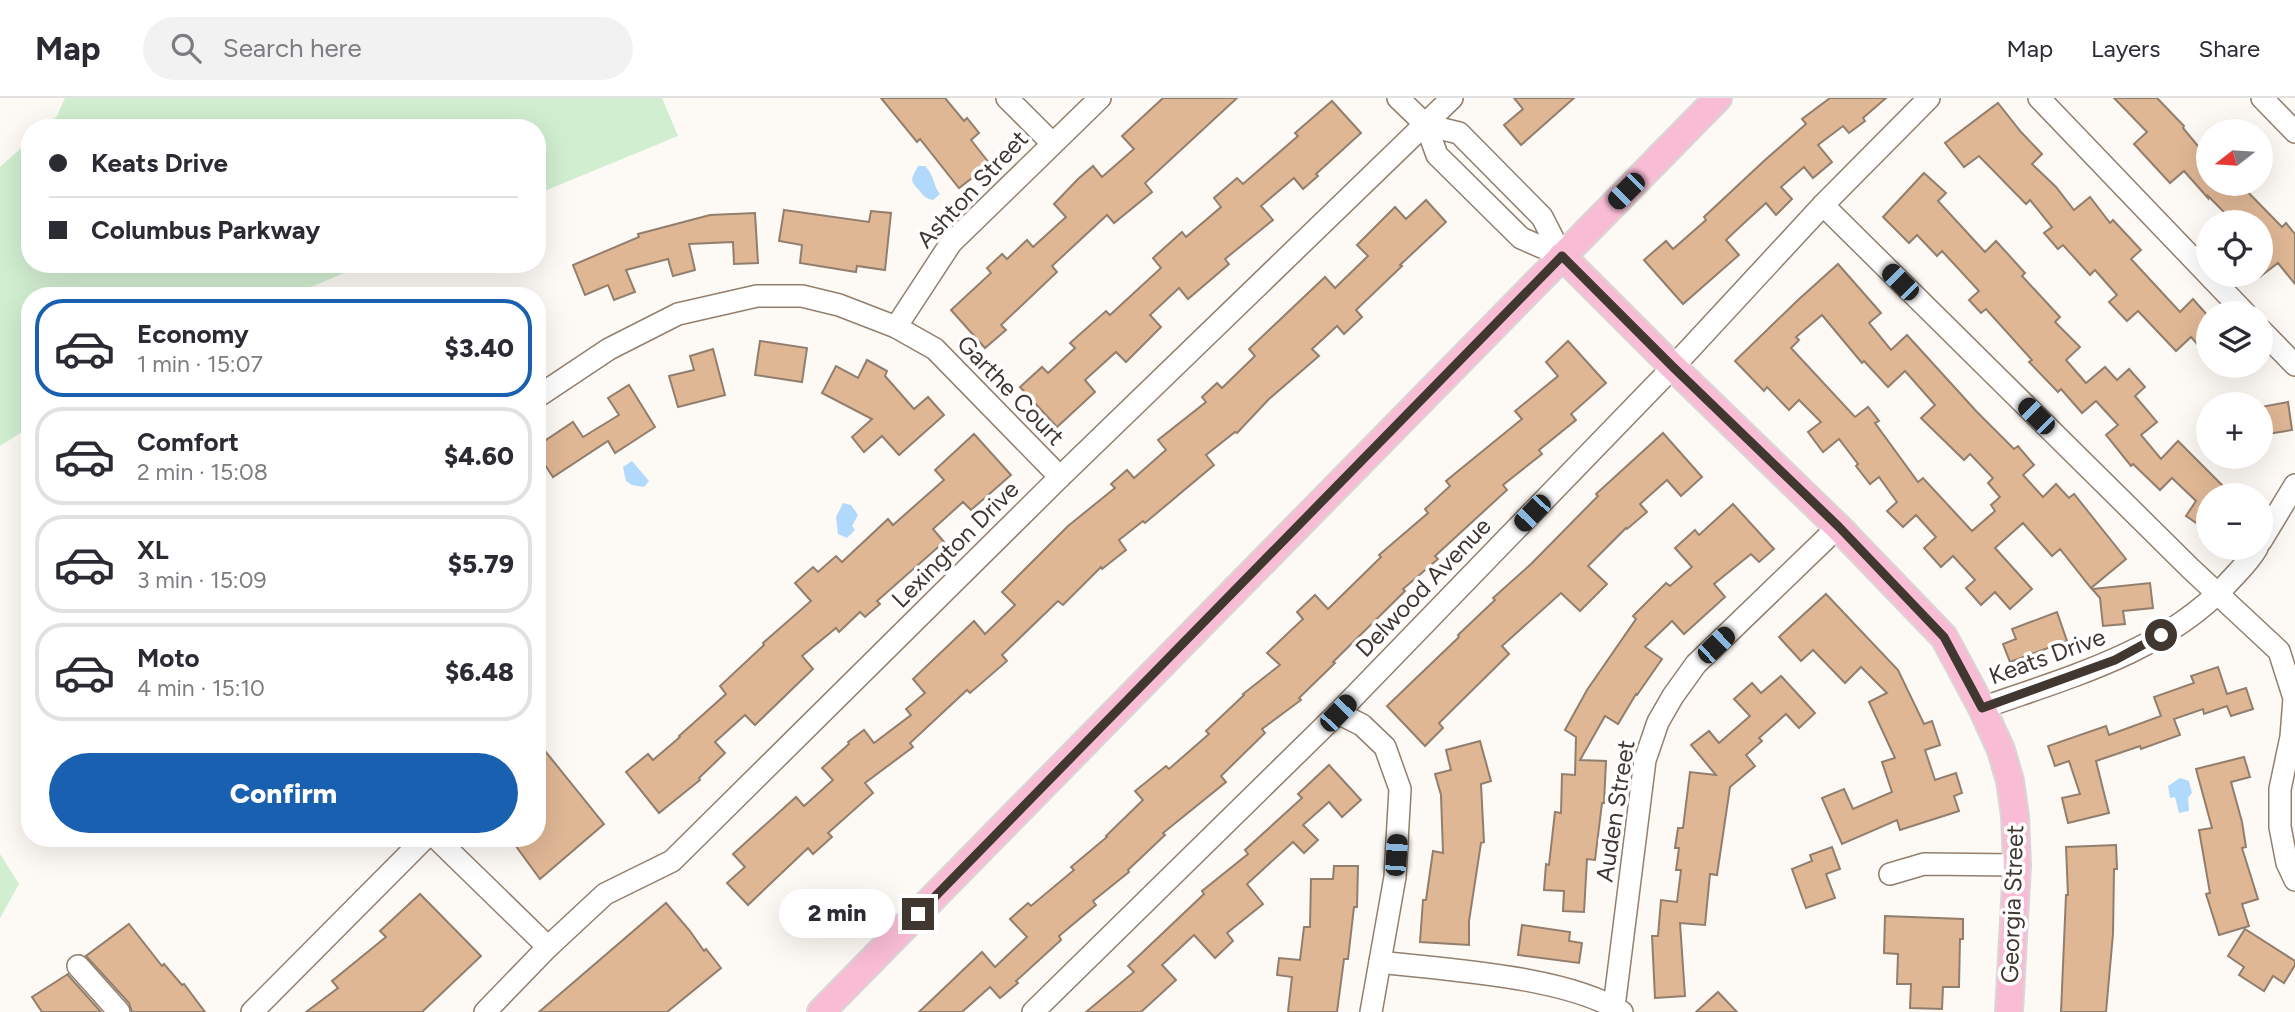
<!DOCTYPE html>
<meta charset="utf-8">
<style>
body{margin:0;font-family:Figtree,sans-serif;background:#f2f2f3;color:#2b2b33;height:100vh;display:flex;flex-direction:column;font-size:26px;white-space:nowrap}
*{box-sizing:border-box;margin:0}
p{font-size:23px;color:#7c7c81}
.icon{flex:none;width:38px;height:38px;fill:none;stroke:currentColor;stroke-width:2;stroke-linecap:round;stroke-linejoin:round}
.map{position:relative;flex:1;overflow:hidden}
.panel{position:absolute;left:21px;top:189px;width:525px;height:560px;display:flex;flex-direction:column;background:#fff;border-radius:28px;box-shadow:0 7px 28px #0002}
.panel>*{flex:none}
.guide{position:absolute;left:21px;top:21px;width:525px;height:154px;border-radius:28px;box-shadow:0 7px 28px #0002;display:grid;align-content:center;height:154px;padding:0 28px;background:#fff}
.needle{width:46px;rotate:253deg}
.fabs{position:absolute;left:2196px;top:21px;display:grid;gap:14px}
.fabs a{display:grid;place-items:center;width:77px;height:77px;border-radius:50%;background:#fff;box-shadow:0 7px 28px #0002;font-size:35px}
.end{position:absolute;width:32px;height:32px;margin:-16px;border:9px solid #403730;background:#fff;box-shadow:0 0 0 4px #fff}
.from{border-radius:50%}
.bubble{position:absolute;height:49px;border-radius:24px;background:#fff;box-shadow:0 7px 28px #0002;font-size:23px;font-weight:800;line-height:49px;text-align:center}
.car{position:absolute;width:21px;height:42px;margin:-21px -10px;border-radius:9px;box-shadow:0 0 5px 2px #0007;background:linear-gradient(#222 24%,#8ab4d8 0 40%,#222 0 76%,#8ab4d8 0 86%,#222 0)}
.guide b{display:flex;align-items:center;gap:24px;height:66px;font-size:26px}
.guide b+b{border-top:2px solid #e1e1e2}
.guide i{width:18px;height:18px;background:#2b2b33}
ul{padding:12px 0 0;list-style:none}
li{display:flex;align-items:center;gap:21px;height:98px;margin:0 14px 10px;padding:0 14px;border:4px solid #e1e1e2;border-radius:28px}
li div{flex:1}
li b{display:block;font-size:26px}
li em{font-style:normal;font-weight:800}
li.on{border-color:#1a60b0}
li>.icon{width:63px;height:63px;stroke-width:1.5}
.cta{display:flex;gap:14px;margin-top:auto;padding:14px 28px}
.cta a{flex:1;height:80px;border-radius:42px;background:#1a60b0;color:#fff;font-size:28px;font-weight:800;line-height:80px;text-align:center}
header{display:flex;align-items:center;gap:42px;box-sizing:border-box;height:98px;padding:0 35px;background:#fff;border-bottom:2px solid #e1e1e2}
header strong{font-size:33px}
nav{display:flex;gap:38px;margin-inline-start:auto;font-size:24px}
.search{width:490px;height:63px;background:#f2f2f3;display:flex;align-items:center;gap:18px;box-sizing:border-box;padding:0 24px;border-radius:38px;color:#7c7c81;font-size:26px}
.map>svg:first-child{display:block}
.green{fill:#d1eed0}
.water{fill:#b0d9fb}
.building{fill:#dfb795;stroke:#927e6d;stroke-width:2;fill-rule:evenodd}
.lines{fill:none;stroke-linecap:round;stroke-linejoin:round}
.minor-casing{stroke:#937f6e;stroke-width:24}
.major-casing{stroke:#d9d7d6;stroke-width:30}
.minor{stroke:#fff;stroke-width:21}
.major{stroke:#f8bcd4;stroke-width:26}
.route{stroke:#403730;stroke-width:9}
.labels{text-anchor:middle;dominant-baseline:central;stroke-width:7;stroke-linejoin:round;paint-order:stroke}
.street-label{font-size:24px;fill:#403730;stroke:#fff}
</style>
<header>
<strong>Map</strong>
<div class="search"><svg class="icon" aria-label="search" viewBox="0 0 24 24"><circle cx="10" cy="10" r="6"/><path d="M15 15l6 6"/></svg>Search here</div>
<nav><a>Map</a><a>Layers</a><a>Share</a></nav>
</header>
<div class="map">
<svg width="2295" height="914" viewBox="0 0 2295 914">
<rect width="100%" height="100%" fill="#fdf9f5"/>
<!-- green -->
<g class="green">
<polygon points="65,0 662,0 678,38 537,96 537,30 43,30 57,18"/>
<polygon points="30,42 30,166 366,166 289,198 30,198 30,329 0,348 0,69"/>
<polygon points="0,756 19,786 0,820"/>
</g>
<!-- water -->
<g class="water">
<path d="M 918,68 L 925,68 C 935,78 933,88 940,96 L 933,102 C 924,100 923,97 918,91 C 908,81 913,79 918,68 Z"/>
<polygon points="632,363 649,383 644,389 632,387 626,383 623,369"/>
<polygon points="843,405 851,407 858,417 852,428 855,432 847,440 838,436 836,419"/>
<polygon points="2180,680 2189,683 2192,695 2188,700 2189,713 2179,715 2175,699 2170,700 2168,688"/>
</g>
<!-- building -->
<g class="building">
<polygon points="881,0 945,0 964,23 967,20 979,35 971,42 990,66 959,90 920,41 917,44"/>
<polygon points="1163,0 1237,0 1145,85 1152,94 1114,125 1107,117 1052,168 1057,174 1001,227 1006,232 985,250 951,212 991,175 987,170 1002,156 1007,161 1027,142 1033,149 1066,119 1054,106 1078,81 1093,68 1102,79 1134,51 1122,38"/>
<polygon points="1514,0 1574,0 1521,47 1504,27 1523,11"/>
<polygon points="1830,0 1886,0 1863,20 1865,23 1849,35 1843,28 1818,47 1832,64 1813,80 1804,69 1781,89 1792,101 1776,117 1766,105 1743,126 1726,142 1739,157 1683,206 1644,162 1666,143 1673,151 1706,122 1704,119 1765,62 1806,26 1802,21"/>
<polygon points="2114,0 2157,0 2184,28 2183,30 2208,60 2208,86 2240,86 2282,129 2286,125 2295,136 2295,186 2278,165 2261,178 2261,124 2219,124 2226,116 2208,98 2208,100 2184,73 2170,85 2134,46 2147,34"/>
<polygon points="1332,3 1361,35 1316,76 1318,78 1303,91 1294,80 1261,108 1273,122 1225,161 1229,166 1188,201 1179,190 1150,217 1161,229 1126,264 1116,254 1085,282 1095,294 1057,329 1020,289 1042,269 1048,275 1075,250 1070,245 1106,213 1110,217 1161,170 1153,160 1182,134 1186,139 1221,109 1214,100 1237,80 1243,86 1298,38 1295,35"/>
<polygon points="1998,5 2021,34 2042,56 2032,66 2056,89 2074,112 2090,99 2110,125 2113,122 2141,152 2131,161 2180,214 2193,201 2208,218 2208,258 2191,239 2176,253 2138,213 2127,223 2109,204 2117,197 2095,172 2090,177 2063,147 2058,151 2044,135 2052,129 2030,102 2026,106 1979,58 1964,69 1945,45"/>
<polygon points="1924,75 1946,95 1938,103 1985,154 1996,143 2025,175 2022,178 2060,219 2055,224 2080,249 2066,262 2086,285 2105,269 2117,282 2129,271 2145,289 2135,298 2157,324 2141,337 2161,361 2178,343 2232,397 2208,397 2208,433 2186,418 2196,403 2172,380 2160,392 2133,366 2131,368 2106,337 2118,327 2096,303 2082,315 2061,291 2058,294 2029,264 2032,262 1986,211 1981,215 1969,202 1979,193 1942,153 1937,158 1917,137 1909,145 1883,119"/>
<polygon points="1426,102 1446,124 1400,167 1402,168 1356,212 1362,219 1344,236 1337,228 1312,251 1319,258 1269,301 1237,335 1235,334 1206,357 1214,367 1145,425 1143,423 1119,442 1126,452 1102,471 1101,469 1063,507 1058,503 1002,557 1007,563 970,595 967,592 910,645 913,649 865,685 873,695 828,735 832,739 813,756 808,750 748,807 727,785 745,769 733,756 796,699 804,708 833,682 822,670 849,646 848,644 864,632 874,645 911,617 906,611 925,595 913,581 974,523 985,536 1015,507 1002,494 1068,428 1115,390 1111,386 1127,372 1134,380 1166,352 1158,342 1206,304 1202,299 1217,285 1222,290 1255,258 1249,251 1325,179 1335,190 1368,158 1357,147 1395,109 1406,121"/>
<polygon points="784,112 869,124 871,113 891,115 885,172 857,168 856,174 800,165 802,147 779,143"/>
<polygon points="755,115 758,165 734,166 733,144 689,146 695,172 673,178 668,161 626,172 635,194 614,202 608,187 585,197 573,167 639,139 638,136 710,117"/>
<path d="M 1838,166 L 1881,215 L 1869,225 L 1891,252 L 1907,237 L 1977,314 L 2014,351 L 2018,348 L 2034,367 L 2023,377 L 2043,399 L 2056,386 L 2069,400 L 2074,396 L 2126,461 L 2091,490 L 2060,451 L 2052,458 L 2023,425 L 1995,450 L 2032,491 L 2010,511 L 1995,494 L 1981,507 L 1966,490 L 1975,482 L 1953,458 L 1941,469 L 1924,450 L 1936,439 L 1916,417 L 1903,429 L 1887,413 L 1897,404 L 1879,379 L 1870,386 L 1856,368 L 1858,366 L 1839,341 L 1823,354 L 1808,334 L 1821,324 L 1799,302 L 1789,312 L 1767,289 L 1764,293 L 1735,263 L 1798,202 ZM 1822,217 L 1862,265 L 1864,263 L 1888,289 L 1905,273 L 1935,307 L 1921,320 L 1964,362 L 1970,356 L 1993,380 L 1988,385 L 2000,399 L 1991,407 L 1995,413 L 1972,433 L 1923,380 L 1918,384 L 1875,325 L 1879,323 L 1868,309 L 1855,319 L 1791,250 L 1799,242 L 1796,239 Z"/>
<polygon points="760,243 807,250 802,284 755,277"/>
<polygon points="1568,243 1606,285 1571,316 1576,322 1539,352 1542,356 1503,387 1507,392 1435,458 1438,461 1403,491 1405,493 1333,564 1335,565 1299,600 1301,602 1262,631 1265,635 1221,678 1226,684 1163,735 1165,737 1128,772 1129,774 1093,803 1096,807 1059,838 1061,842 1016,883 1018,885 1000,900 990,889 962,914 919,914 982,854 995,869 1027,839 1010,821 1028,805 1031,808 1074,772 1071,769 1107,739 1106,738 1143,702 1135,693 1166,668 1169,671 1209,636 1206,633 1244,597 1243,596 1280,567 1267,555 1303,521 1297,514 1315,497 1328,511 1381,459 1379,457 1428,415 1425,411 1450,388 1446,383 1522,321 1515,313 1558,278 1546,264"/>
<polygon points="713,251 725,297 678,309 669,278 694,272 690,258"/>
<polygon points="867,262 887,273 885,278 914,311 928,299 944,317 899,357 882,338 864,354 852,339 872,321 822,295 836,268 858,280"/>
<polygon points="629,287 655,329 615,355 608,343 553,379 537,355 537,348 573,324 583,339 619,317 608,300"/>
<polygon points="2288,304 2292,332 2261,337 2261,309"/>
<polygon points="1663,335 1702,379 1681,398 1667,382 1640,406 1647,414 1627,431 1626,430 1588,468 1607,486 1580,513 1561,495 1502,548 1509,556 1439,625 1443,630 1425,648 1387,608 1459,539 1458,537 1495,502 1493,500 1531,466 1598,398 1596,396"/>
<polygon points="974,336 1011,377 971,412 963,404 933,431 944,444 877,503 880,506 865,519 860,514 839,534 836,530 802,558 813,571 755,627 745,617 715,644 725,655 699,680 700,682 659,715 626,674 648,656 653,662 680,639 679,638 726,596 720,588 764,547 763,545 811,503 795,485 813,469 818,474 836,458 842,464 888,421 893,427 944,382 935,372"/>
<polygon points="1733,406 1774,451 1759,464 1751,456 1714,486 1725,499 1684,536 1672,523 1645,549 1662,561 1637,597 1636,596 1618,626 1605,618 1580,662 1606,663 1604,705 1602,705 1595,762 1587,761 1584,814 1563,813 1564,793 1544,792 1546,766 1549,767 1555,714 1561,715 1562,676 1575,677 1576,639 1565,632 1587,592 1636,521 1633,518 1666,485 1670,488 1692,469 1675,450 1695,432 1699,437"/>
<polygon points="2150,485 2153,510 2123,513 2125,526 2103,528 2100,500 2092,491"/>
<polygon points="1826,496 1898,572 1924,626 1932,623 1940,647 1925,652 1935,682 1956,675 1962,695 1954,698 1959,713 1900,732 1897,722 1842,746 1822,700 1844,691 1853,711 1892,694 1882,664 1895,660 1869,604 1887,595 1861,569 1845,585 1813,552 1801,563 1779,539"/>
<polygon points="2057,514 2067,543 2010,564 2003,546 2016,541 2012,531"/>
<polygon points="2218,569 2227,596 2246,590 2253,611 2231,618 2227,608 2204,616 2203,611 2174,621 2180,637 2141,651 2140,648 2096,663 2109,715 2068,725 2062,700 2080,696 2069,663 2055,668 2048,648 2106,628 2109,637 2161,618 2154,599 2194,585 2191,578"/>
<polygon points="1781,578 1815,615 1799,630 1786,616 1759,640 1762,643 1746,657 1755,668 1730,689 1717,777 1710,776 1705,827 1680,825 1685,898 1655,900 1652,838 1658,838 1661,802 1677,804 1681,772 1676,772 1679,750 1675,750 1678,730 1683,730 1690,674 1716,677 1691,647 1709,633 1719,645 1750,618 1734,601 1752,585 1761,595"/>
<polygon points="537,643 604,726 540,781 510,740 537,740"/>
<polygon points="1480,643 1491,683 1481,686 1484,744 1481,745 1469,823 1469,847 1420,844 1423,802 1426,802 1433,753 1443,755 1441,697 1435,676 1451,672 1446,652"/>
<polygon points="2244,659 2250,679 2231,684 2242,724 2246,749 2242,750 2258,801 2242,806 2249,828 2219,837 2206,796 2210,795 2199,732 2212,730 2196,671"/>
<polygon points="1329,667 1361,702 1342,719 1329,704 1303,727 1318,742 1304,755 1293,744 1247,786 1263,806 1227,835 1233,843 1215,860 1194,837 1162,867 1176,882 1141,914 1086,914 1134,874 1128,868 1204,796 1202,793 1248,756 1245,752 1302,700 1298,696"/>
<polygon points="2116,747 2117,771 2114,771 2113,836 2106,914 2061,914 2066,797 2068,797 2066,749"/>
<polygon points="1832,749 1840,771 1826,776 1835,800 1806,810 1792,771 1812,763 1810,757"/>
<polygon points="1334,768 1358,768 1357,809 1354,809 1348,861 1344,861 1337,914 1288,914 1292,879 1277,877 1279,860 1300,862 1304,829 1310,829 1311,781 1333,781"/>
<polygon points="420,796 481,858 422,914 306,914 338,890 332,883 386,839 380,833"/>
<polygon points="666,805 690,833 704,853 706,851 721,870 667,914 539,914"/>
<polygon points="1885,818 1963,821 1963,841 1960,841 1959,889 1943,889 1942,911 1910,910 1911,886 1897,886 1898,856 1884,855"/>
<polygon points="129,826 162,868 164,866 182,887 184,886 205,914 132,914 129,905 86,858"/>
<polygon points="1522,827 1570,834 1569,843 1582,845 1579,865 1518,857"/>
<polygon points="2245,831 2295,863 2295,867 2284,885 2273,878 2264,893 2239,877 2244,869 2228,858"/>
<polygon points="68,876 68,877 101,914 42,914 32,899"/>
<polygon points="1718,894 1737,914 1696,914"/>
</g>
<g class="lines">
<!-- minor casing -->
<g class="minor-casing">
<g id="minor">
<polyline points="1007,0 1052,45"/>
<polyline points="1398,0 1426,27 1437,57 1521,140 1562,158"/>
<polyline points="2039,0 2245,215"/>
<polyline points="2262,0 2295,34"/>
<polyline points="1426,27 1459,35 1542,119 1562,158"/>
<polyline points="1823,107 2191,471 2279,553 2294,600 2291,639 2280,691 2280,729 2287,765 2295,782"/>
<polyline points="896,229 951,145 1100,0"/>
<polyline points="2261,232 2295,267"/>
<polyline points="537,299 609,251 678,216 757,198 802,198 839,207 896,229 935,251 1060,379"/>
<polyline points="2261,443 2295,387"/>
<path d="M 1982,610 C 2069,579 2161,555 2226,487 C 2237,475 2249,464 2257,450"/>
<polyline points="1338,615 1362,627 1385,649 1400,691 1395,779 1371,914"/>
<polyline points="436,740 548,849"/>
<polyline points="1890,776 1924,766 2017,767"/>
<path d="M 1380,864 C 1447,872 1566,878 1622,914"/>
<polyline points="78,868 119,914"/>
<polyline points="1614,909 1645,662 1658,624 1673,598 1696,566 1838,429"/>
<polyline points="252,914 425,740"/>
<polyline points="485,914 548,849 605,796 672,763 1060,379 1452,0"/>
<polyline points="1033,914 1338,615 1673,269 1823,107 1929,0"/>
</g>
</g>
<!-- major casing -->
<g class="major-casing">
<g id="major">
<polyline points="1562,158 1673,269 1838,429 1944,539 1982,610 2001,652 2010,683 2015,718 2017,767 2009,914"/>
<polyline points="821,914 1718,0"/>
</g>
</g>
<!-- minor -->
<use href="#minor" class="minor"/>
<!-- major -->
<use href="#major" class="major"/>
</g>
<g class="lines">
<!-- route -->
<polyline class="route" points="918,816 1562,158 1673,269 1839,429 1944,539 1982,610 2115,562 2161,537"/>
</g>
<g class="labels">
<!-- street labels -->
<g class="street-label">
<text transform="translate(972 91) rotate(-47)">Ashton Street</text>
<text transform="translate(1011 292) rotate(46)">Garthe Court</text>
<text transform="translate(955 446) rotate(-45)">Lexington Drive</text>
<text transform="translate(1423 489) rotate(-46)">Delwood Avenue</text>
<text transform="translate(2047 558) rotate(-20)">Keats Drive</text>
<text transform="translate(1615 713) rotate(-81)">Auden Street</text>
<text transform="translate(2012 806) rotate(-88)">Georgia Street</text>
</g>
</g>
</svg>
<div class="fabs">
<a><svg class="needle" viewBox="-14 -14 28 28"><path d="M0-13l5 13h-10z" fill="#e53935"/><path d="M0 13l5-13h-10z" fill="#7c7c81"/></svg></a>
<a><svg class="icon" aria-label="locate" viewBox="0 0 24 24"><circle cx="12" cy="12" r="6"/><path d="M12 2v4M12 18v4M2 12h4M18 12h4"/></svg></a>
<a><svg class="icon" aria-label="layers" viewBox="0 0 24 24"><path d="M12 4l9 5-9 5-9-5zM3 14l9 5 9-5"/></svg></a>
<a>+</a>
<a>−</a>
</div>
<i class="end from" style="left:2161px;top:537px"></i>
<i class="end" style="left:918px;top:816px"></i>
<div class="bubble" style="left:779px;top:791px;width:116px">2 min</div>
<i class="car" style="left:1626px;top:93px;rotate:225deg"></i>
<i class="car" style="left:1900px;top:184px;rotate:315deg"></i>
<i class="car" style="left:2036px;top:318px;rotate:315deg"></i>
<i class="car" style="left:1532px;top:415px;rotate:224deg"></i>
<i class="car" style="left:1716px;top:547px;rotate:46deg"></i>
<i class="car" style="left:1338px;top:615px;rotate:44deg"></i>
<i class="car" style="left:1396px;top:757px;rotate:4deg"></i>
<div class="guide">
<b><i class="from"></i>Keats Drive</b>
<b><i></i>Columbus Parkway</b>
</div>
<section class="panel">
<ul>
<li class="on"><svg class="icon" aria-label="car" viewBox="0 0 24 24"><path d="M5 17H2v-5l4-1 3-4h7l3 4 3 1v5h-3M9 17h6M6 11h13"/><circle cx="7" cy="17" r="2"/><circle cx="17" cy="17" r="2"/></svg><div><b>Economy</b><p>1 min · 15:07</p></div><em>$3.40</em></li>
<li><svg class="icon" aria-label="car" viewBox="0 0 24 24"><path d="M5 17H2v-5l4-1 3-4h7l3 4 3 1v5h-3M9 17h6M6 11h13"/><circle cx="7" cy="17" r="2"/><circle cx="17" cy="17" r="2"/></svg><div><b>Comfort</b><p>2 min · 15:08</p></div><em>$4.60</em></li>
<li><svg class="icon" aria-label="car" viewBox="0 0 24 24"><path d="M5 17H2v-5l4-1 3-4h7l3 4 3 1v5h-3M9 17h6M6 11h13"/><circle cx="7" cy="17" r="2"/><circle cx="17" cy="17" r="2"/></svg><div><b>XL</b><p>3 min · 15:09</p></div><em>$5.79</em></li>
<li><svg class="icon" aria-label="car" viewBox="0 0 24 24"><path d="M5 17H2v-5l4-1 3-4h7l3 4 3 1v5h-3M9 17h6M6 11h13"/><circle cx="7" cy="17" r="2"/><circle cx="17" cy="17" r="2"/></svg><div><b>Moto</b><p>4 min · 15:10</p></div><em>$6.48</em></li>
</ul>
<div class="cta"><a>Confirm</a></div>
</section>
</div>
